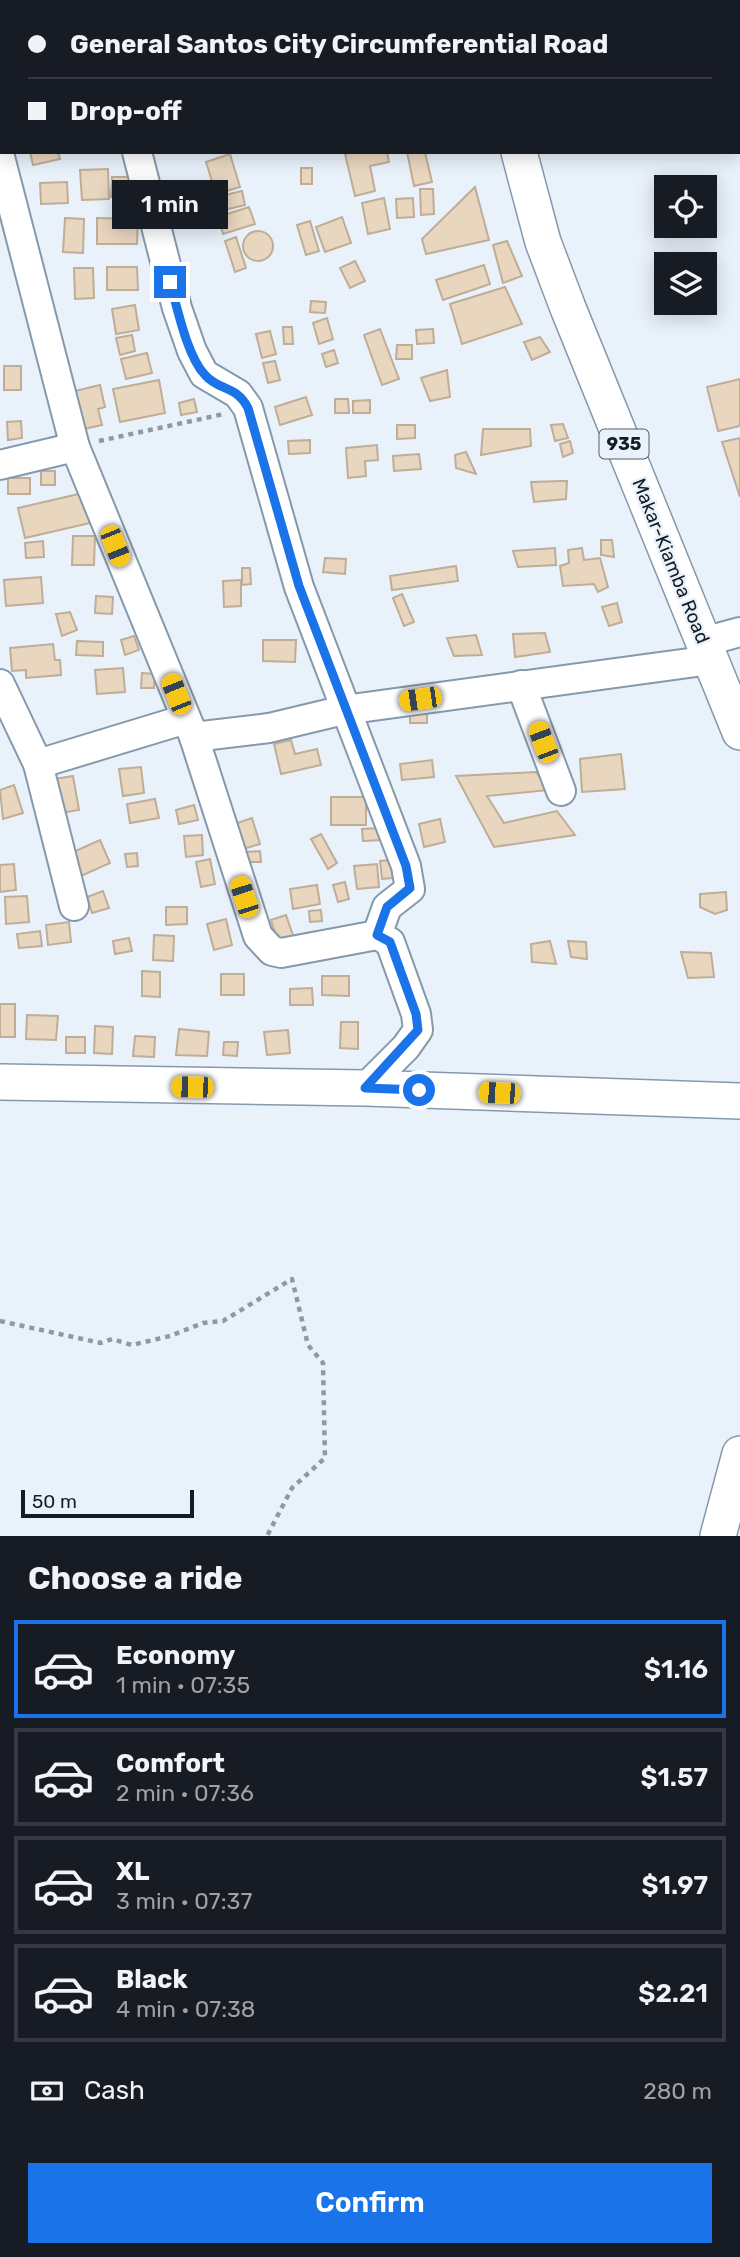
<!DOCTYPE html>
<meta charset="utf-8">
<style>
body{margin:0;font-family:Rubik,sans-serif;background:#242831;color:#f1f3f6;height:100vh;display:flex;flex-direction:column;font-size:26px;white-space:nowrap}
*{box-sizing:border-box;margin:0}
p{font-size:23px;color:#9ea1a6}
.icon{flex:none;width:38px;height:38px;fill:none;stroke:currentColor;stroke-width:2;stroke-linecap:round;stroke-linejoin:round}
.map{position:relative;height:1536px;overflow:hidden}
.side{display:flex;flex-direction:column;background:#171b24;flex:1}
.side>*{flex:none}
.hud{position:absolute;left:0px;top:0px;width:740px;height:154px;box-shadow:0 4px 18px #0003;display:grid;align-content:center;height:154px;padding:0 28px;background:#171b24}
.fabs{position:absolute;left:654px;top:175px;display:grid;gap:14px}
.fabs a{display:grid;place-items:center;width:63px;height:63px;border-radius:0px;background:#171b24;box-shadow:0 4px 18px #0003;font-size:35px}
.scale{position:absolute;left:21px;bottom:18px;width:173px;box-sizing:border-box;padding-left:7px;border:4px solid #151d24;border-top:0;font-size:19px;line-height:24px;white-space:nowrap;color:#151d24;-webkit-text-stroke:5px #e9f2fb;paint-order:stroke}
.end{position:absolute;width:32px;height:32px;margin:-16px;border:9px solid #1a73e8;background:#fff;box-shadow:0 0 0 4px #fff}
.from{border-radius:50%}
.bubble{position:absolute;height:49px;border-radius:0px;background:#171b24;box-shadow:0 4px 18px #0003;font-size:23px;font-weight:600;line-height:49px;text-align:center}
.car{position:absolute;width:21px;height:42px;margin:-21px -10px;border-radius:9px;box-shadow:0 0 5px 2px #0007;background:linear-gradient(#f5c518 24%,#345 0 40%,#f5c518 0 76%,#345 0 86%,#f5c518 0)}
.hud b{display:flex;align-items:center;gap:24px;height:66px;font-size:26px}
.hud b+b{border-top:2px solid #363941}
.hud i{width:18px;height:18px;background:#f1f3f6}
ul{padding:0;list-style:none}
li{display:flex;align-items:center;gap:21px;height:98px;margin:0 14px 10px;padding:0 14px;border:4px solid #363941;border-radius:0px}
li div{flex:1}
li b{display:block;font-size:26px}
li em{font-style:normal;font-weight:600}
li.current{border-color:#1a73e8}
li>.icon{width:63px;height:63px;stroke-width:1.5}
h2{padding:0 28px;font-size:32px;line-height:84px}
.pay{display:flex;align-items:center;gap:18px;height:77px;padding:0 28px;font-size:26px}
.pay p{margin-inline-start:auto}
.primary-button{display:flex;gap:14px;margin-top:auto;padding:14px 28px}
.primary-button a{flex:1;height:80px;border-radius:0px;background:#1a73e8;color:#fff;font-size:28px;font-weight:600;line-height:80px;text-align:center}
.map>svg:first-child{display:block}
.building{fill:#e9d6bf;stroke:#bfad97;stroke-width:2}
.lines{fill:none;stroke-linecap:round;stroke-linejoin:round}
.minor-casing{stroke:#8599ad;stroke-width:32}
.major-casing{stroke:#8599ad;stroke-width:38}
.path{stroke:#9099a1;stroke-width:4.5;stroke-dasharray:5 5;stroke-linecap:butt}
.minor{stroke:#fff;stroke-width:28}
.major{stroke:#fff;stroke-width:35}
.route{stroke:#1a73e8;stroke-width:9}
.labels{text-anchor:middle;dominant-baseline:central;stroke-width:5;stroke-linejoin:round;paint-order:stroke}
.shield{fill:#e9f2fb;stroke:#555d64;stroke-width:2}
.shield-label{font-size:18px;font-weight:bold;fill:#151d24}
.street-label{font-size:19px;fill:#151d24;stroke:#e9f2fb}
</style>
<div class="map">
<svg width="740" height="1536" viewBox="0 0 740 1536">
<rect width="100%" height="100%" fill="#e9f2fb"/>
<!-- building -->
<g class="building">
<polygon points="30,152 58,152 60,159 33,165"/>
<polygon points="353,152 387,152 389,162 370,166 375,191 355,196 345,154"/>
<polygon points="407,152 425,152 432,182 414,186"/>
<polygon points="230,154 240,187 216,194 206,162"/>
<rect x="301" y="168" width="11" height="16"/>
<polygon points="108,169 109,199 82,200 80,170"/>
<polygon points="112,177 129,177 128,197 111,197"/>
<polygon points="67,182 68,203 41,204 40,183"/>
<polygon points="475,187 489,240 426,254 422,239"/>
<polygon points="420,189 433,189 434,214 421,215"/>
<polygon points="242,191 245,205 224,210 221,196"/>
<polygon points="384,198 390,229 368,234 362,203"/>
<polygon points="413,198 414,217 397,218 396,199"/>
<polygon points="249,207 255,224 223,234 218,217"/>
<polygon points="342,217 351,243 325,252 316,227"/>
<polygon points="65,218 84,219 83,253 63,252"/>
<polygon points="97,218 138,219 137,244 97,244"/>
<polygon points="310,221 319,251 306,255 297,225"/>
<circle cx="258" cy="246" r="15"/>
<polygon points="236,237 246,268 235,272 225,241"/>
<polygon points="507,241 522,276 503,283 493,245"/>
<polygon points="355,261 365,281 350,288 340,268"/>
<polygon points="484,265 490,284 443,300 436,280"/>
<polygon points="107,267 137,267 138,290 107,290"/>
<polygon points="74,268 93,268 94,298 75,299"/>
<polygon points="505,287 522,324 462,344 450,304"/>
<polygon points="311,301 326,302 325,313 310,312"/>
<polygon points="135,305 139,330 116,334 112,309"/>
<polygon points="327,318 333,339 319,344 313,323"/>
<polygon points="283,327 292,327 293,344 284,344"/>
<polygon points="380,329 399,379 382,385 364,335"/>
<polygon points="433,329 434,343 417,344 416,330"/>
<polygon points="270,331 276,354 262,358 256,334"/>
<polygon points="132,335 135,351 120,355 116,338"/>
<polygon points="540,337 550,352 532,360 524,342"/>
<polygon points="397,345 412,345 412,359 396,359"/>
<polygon points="334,350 338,363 326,367 322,354"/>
<polygon points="147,353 152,373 126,379 121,359"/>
<polygon points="275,361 280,380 268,383 263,363"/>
<rect x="4" y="366" width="17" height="24"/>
<polygon points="447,370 450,397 430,401 421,378"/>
<polygon points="740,379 740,426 718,431 707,387"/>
<polygon points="159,380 165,413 120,422 113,389"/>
<polygon points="100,385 105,407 98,409 102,425 84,429 75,391"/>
<polygon points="306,397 312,415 280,425 275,407"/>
<polygon points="194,399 197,412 181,415 179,403"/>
<polygon points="335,399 348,399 349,413 335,413"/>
<polygon points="370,400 370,413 353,413 353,401"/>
<polygon points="21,421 22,438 8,440 7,422"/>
<polygon points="563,424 568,438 555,441 551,425"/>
<polygon points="397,425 415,425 415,438 397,439"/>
<polygon points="483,429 530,429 531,446 481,455"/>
<polygon points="740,438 740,497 722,442"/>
<polygon points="310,440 310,453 289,454 288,441"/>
<polygon points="570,441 573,453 563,457 560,444"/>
<polygon points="377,445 378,460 365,461 366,476 348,478 346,448"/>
<polygon points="466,452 476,474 456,468 455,455"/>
<polygon points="419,454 421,469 394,471 393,456"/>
<rect x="41" y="471" width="14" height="14"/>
<rect x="8" y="478" width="22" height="16"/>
<polygon points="563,481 567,481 566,499 534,502 531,482"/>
<polygon points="83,493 90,523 25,538 18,508"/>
<polygon points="73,536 95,536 94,565 72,565"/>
<polygon points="601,540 612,540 614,557 601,555"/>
<polygon points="43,541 44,557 26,558 25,543"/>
<polygon points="555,548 556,565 518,567 513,551"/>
<polygon points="582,548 584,560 600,558 608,587 598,592 594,584 563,586 560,566 569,563 568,550"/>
<polygon points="325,558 346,559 345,574 323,572"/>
<polygon points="456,566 458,581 392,590 390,576"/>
<polygon points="242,568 250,568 251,584 242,585"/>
<polygon points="41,577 43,603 6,606 4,580"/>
<polygon points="241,580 241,606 224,607 223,581"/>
<polygon points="402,594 414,622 404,626 393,598"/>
<polygon points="96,596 113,597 112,614 95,613"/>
<polygon points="617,603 622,622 609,626 602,607"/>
<polygon points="70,612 77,630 62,636 56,614"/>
<polygon points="545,633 550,652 515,657 513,634"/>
<polygon points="476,635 482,655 454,656 447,638"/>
<polygon points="134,636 139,650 125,655 121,640"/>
<polygon points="263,640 296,640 295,662 263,661"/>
<polygon points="77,641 103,642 103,656 76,655"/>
<polygon points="53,644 55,660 60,660 61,675 26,678 26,670 12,671 10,648"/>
<polygon points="123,668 125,692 97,694 95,670"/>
<polygon points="142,673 155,674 154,688 141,688"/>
<rect x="410" y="712" width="17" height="11"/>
<polygon points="291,740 295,754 317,749 321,765 281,774 274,744"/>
<polygon points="621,754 625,789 582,792 580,759"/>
<polygon points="432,760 434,777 402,780 400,764"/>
<polygon points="141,767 144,793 123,796 119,769"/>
<polygon points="536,772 549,790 487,796 504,823 557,811 575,835 494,847 456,776"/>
<polygon points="73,776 79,810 54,814 48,780"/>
<polygon points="14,785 23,813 3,819 0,790"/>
<rect x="331" y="797" width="35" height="28"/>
<polygon points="155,799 159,818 130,823 127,804"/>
<polygon points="194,805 198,820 179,824 176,810"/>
<polygon points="252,818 260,844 243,849 234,824"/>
<polygon points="440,819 445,842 424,847 419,824"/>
<polygon points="380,828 382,840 363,841 362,829"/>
<polygon points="321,834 337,863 328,869 311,839"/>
<polygon points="202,835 203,855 186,857 184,836"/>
<polygon points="100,840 110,863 81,876 71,853"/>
<polygon points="260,851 261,862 247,862 246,852"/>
<polygon points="137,853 138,866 127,867 125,854"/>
<polygon points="210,859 215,884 201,887 196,862"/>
<polygon points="390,860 393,878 382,879 380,861"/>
<polygon points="14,864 16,890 0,892 0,865"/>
<polygon points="377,864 379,887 357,889 354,866"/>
<polygon points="345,882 349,899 338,902 333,885"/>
<polygon points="317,885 320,904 293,909 290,889"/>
<polygon points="103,891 109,908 92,913 87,897"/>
<polygon points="726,892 727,910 715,914 700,907 700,894"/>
<polygon points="27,896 29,922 6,924 5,897"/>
<polygon points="166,907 187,907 187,924 166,925"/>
<polygon points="321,910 322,921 310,922 309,911"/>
<polygon points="286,915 294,938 278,943 271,920"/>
<polygon points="226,919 232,945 214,950 207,924"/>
<polygon points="69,922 71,942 48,945 46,925"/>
<polygon points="40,931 42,946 19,948 17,934"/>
<polygon points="154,935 174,936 173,961 153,960"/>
<polygon points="129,938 132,951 115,954 113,941"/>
<polygon points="550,941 556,964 532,962 531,944"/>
<polygon points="568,941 586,942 587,959 571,957"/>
<polygon points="681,952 711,953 714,977 688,978"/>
<polygon points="142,971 160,972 160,997 142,996"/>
<rect x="221" y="974" width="23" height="21"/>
<polygon points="322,976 349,976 349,996 322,995"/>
<polygon points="312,988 313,1005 290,1005 290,989"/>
<rect x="0" y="1004" width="15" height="33"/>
<polygon points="27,1015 58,1016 56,1040 26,1039"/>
<polygon points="341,1022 358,1022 358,1049 340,1048"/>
<polygon points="95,1026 113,1027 112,1054 94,1053"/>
<polygon points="179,1029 209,1032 207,1056 176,1055"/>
<polygon points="288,1030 290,1053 267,1055 264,1032"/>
<polygon points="135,1036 155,1037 154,1057 133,1056"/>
<rect x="66" y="1037" width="19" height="16"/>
<polygon points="224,1042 238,1042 237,1056 223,1055"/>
</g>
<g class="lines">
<!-- minor casing -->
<g class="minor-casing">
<g id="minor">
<polyline points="703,2 710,0"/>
<polyline points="137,152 177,308 192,351 204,374 238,394 248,408 299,587 406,866 410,889 387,907 377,935"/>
<polyline points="0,157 75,447 194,737 258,936 272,951 281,953 377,935 390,942 416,1014 418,1030 406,1047 365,1088"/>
<polyline points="0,465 75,447"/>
<polyline points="703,642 740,632"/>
<polyline points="0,684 38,764 186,719"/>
<polyline points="521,685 561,791"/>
<polyline points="194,737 269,728 344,710 711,660"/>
<polyline points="38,764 74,906"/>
</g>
</g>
<!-- major casing -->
<g class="major-casing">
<g id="major">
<polyline points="488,0 488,2"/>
<polyline points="519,152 543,242 568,308 740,732"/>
<polyline points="0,1082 365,1088 740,1101"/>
<polyline points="718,1536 740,1454"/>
</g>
</g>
<!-- path -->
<g class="path">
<polyline points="99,441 224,414"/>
<polyline points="0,1321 101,1343 112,1339 132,1345 170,1336 203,1323 223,1321 292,1279 308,1345 323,1363 325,1458 292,1488 267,1536"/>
</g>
<!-- minor -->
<use href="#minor" class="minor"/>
<!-- major -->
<use href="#major" class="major"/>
</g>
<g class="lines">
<!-- route -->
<path class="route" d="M 170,282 C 177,307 187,356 205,375 C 219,391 236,385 248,408 L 299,586 L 406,866 L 410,888 L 387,907 L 377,935 L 390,942 L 416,1014 L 418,1030 L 365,1088 L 419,1090"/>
</g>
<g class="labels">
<!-- shield labels -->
<rect class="shield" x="599.5" y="429.5" width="49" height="29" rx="5"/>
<g class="shield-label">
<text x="624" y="444">935</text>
</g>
<!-- street labels -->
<g class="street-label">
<text transform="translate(671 561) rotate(68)">Makar-Kiamba Road</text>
</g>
</g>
</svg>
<div class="fabs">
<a><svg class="icon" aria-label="locate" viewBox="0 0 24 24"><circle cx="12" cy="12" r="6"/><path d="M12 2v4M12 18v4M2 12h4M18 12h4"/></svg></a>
<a><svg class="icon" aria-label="layers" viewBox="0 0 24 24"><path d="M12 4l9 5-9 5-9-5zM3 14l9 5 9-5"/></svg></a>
</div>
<div class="scale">50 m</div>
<i class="end from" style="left:419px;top:1090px"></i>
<i class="end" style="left:170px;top:282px"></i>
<div class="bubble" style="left:112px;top:180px;width:116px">1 min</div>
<i class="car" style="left:115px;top:546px;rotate:158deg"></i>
<i class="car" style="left:176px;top:694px;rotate:338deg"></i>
<i class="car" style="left:420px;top:699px;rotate:262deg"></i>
<i class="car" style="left:543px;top:742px;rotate:339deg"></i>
<i class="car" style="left:244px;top:897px;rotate:342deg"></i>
<i class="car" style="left:192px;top:1087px;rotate:271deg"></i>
<i class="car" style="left:499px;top:1093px;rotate:272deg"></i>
<div class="hud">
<b><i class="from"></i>General Santos City Circumferential Road</b>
<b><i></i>Drop-off</b>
</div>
</div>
<section class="side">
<h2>Choose a ride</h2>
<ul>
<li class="current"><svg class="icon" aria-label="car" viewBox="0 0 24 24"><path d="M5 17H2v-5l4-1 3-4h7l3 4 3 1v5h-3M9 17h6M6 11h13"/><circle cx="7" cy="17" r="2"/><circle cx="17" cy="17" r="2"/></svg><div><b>Economy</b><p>1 min · 07:35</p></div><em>$1.16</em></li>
<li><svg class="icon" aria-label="car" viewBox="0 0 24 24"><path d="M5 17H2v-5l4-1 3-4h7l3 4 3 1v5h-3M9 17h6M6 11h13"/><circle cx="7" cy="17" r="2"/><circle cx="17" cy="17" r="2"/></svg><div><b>Comfort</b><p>2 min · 07:36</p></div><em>$1.57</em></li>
<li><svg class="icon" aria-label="car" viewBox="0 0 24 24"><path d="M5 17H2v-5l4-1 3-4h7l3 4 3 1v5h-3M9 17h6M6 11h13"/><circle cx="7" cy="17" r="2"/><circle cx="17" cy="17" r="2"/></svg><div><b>XL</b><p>3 min · 07:37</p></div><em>$1.97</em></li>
<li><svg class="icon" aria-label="car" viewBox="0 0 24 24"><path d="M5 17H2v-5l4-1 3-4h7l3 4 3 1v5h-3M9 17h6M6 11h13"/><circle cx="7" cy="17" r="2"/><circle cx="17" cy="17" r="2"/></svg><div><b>Black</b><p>4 min · 07:38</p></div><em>$2.21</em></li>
</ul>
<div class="pay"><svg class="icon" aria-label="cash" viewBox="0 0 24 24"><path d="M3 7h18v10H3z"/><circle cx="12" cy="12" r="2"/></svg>Cash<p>280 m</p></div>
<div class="primary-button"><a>Confirm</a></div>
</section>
